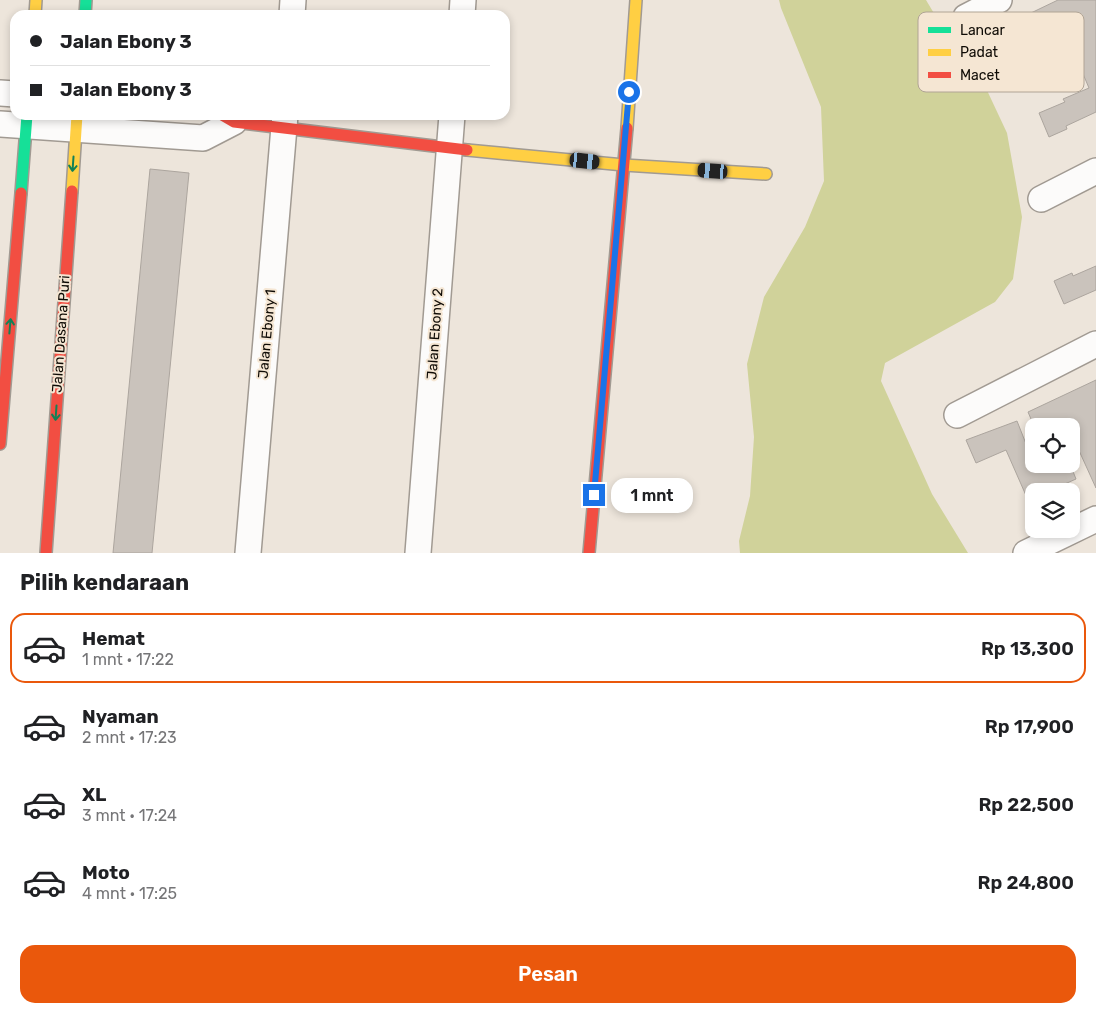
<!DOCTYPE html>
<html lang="id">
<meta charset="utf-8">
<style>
body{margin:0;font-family:Rubik,sans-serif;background:#f2f2f2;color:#202124;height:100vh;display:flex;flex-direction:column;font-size:19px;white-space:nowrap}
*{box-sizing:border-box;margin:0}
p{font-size:16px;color:#757577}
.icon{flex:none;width:28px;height:28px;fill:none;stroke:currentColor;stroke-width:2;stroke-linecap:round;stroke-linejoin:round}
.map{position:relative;height:553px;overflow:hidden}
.panel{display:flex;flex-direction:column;background:#fff;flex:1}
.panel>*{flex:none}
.guide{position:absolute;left:10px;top:10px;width:500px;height:110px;border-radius:15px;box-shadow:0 2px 8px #0003;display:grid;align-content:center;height:110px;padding:0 20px;background:#fff}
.fabs{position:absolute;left:1025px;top:418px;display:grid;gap:10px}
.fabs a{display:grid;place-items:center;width:55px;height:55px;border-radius:10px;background:#fff;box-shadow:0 2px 8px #0003;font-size:25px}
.end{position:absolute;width:22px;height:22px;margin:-11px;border:6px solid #1a73e8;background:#fff;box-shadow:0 0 0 2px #fff}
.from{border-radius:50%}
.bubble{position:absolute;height:35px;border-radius:15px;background:#fff;box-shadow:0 2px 8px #0003;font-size:16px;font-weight:600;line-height:35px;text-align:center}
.car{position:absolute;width:15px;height:30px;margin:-15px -8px;border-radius:6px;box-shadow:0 0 4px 1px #0007;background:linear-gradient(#222 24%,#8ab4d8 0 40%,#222 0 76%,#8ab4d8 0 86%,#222 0)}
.guide b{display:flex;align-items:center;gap:18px;height:48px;font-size:19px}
.guide b+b{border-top:1px solid #e0e0e0}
.guide i{width:12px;height:12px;background:#202124}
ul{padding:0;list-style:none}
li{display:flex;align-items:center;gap:15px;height:70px;margin:0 10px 8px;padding:0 10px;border:2px solid transparent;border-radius:15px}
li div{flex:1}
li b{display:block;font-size:19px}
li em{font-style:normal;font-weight:600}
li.active{border-color:#ea580c}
li>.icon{width:45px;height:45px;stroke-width:1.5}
h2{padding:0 20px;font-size:22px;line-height:60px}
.cta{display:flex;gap:10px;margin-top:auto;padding:10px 20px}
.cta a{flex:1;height:58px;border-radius:15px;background:#ea580c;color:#fff;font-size:20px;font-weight:600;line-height:58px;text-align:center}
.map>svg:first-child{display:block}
.water{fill:#d0d29a}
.building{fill:#cac3bc;stroke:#aca59e}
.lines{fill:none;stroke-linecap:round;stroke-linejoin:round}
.street-casing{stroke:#a19a92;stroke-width:28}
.fast-casing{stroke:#a19a92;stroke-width:14}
.slow-casing{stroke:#a19a92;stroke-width:14}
.jam-casing{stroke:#a19a92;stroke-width:14}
.street{stroke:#fcfbfa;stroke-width:25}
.fast{stroke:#16e098;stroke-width:11}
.slow{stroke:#ffcf43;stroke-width:11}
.jam{stroke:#f24e42;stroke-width:11}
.oneway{stroke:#138056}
.route{stroke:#1a73e8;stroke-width:6}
.labels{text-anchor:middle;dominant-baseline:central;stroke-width:4;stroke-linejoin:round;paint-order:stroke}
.street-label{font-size:14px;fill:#0f0b05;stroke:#f5e6d3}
.key{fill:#f5e6d3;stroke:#b0a495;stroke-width:1}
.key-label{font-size:14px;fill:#0f0b05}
</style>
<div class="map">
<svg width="1096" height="553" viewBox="0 0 1096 553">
<rect width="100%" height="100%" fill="#ede5db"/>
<!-- water -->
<polygon class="water" points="779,0 926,0 950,40 977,69 1007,133 1022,217 1013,279 995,302 885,363 881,381 932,494 968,553 740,553 739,541 750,496 754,437 747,364 764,297 805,227 824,181 821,107 781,8"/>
<!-- building -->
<g class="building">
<polygon points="1058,0 1096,0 1096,112 1066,126 1067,129 1049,137 1039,113 1065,102 1063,99 1089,88 1067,36 1037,50 1035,45 995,62 983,36"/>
<polygon points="150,169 189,173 152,553 113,553"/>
<polygon points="1096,266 1096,290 1064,304 1054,281 1072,273 1073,276"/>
<polygon points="1096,380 1096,488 1071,433 1071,426 1034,426 1028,412"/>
<polygon points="1017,421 1034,464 1070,464 1076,479 1049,491 1034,491 1034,498 1028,500 1006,450 976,463 966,440"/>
</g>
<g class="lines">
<!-- street casing -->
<g class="street-casing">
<g id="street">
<polyline points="292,15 293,0"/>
<polyline points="462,15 463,0"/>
<polyline points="966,17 999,0"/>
<polyline points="0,93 15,94"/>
<polyline points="0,124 203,138 234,122"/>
<polyline points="1041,199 1096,171"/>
<polyline points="957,415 1096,344"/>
<polyline points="248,553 285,115"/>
<polyline points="418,553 452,115"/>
<polyline points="1026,553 1096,519"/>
</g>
</g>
<!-- fast casing -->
<g class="fast-casing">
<g id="fast">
<polyline points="85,15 86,0"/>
<polyline points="21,193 27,115"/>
</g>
</g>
<!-- slow casing -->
<g class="slow-casing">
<g id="slow">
<polyline points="35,15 36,0"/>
<polyline points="627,128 636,0"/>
<polyline points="467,150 624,165 766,174"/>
<polyline points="72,191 77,115"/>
</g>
</g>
<!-- jam casing -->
<g class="jam-casing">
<g id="jam">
<polyline points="222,115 234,122 467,150"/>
<polyline points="0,444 21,193"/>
<polyline points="46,553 72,191"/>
<polyline points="589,553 627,128"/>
</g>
</g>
<!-- street -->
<use href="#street" class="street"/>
<!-- fast -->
<use href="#fast" class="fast"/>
<!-- slow -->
<use href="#slow" class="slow"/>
<!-- jam -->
<use href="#jam" class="jam"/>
</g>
<!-- one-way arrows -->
<defs><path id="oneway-shaft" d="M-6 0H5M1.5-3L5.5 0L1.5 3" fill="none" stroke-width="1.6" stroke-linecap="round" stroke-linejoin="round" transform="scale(1.25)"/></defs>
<g class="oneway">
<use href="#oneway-shaft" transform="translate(73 164) rotate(94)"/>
<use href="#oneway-shaft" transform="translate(10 326) rotate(-85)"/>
<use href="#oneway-shaft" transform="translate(56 413) rotate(94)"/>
</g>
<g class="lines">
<!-- route -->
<polyline class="route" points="594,495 629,92"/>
</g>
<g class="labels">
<!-- street labels -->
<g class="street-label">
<text transform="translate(61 334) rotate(-86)">Jalan Dasana Puri</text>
<text transform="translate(267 334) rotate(-85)">Jalan Ebony 1</text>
<text transform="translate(435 334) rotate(-86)">Jalan Ebony 2</text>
</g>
</g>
<!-- legend -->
<rect x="918" y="12" width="166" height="80" rx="8" class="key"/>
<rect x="928" y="27" width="23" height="6" fill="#16e098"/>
<rect x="928" y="49" width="23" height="7" fill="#ffcf43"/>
<rect x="928" y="72" width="23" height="6" fill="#f24e42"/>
<g class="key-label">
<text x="960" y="35">Lancar</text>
<text x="960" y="57">Padat</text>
<text x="960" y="80">Macet</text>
</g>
</svg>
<div class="fabs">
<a><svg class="icon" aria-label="locate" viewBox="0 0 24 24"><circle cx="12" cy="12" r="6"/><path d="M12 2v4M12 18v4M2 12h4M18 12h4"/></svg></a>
<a><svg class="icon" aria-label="layers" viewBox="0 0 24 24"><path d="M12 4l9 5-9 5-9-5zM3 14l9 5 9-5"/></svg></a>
</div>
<i class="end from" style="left:629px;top:92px"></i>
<i class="end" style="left:594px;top:495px"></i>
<div class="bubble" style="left:611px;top:478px;width:82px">1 mnt</div>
<i class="car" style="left:585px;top:161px;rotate:96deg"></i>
<i class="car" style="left:713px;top:171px;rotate:274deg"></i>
<div class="guide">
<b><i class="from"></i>Jalan Ebony 3</b>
<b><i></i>Jalan Ebony 3</b>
</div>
</div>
<section class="panel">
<h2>Pilih kendaraan</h2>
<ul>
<li class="active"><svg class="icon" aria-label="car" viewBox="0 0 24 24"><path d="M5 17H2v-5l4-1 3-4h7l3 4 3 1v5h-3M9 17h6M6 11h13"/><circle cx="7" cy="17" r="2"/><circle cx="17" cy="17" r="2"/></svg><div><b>Hemat</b><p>1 mnt · 17:22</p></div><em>Rp 13,300</em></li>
<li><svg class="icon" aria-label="car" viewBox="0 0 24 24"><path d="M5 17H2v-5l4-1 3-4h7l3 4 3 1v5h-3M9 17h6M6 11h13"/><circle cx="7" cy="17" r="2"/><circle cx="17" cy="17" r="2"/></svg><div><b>Nyaman</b><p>2 mnt · 17:23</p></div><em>Rp 17,900</em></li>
<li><svg class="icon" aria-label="car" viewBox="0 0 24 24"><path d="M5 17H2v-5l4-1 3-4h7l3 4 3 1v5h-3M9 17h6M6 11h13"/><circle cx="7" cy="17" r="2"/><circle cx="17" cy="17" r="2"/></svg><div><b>XL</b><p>3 mnt · 17:24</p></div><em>Rp 22,500</em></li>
<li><svg class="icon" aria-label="car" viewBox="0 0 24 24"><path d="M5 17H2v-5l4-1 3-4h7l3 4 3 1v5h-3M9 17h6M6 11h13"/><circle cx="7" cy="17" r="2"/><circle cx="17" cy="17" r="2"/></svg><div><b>Moto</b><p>4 mnt · 17:25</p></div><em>Rp 24,800</em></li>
</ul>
<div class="cta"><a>Pesan</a></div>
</section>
